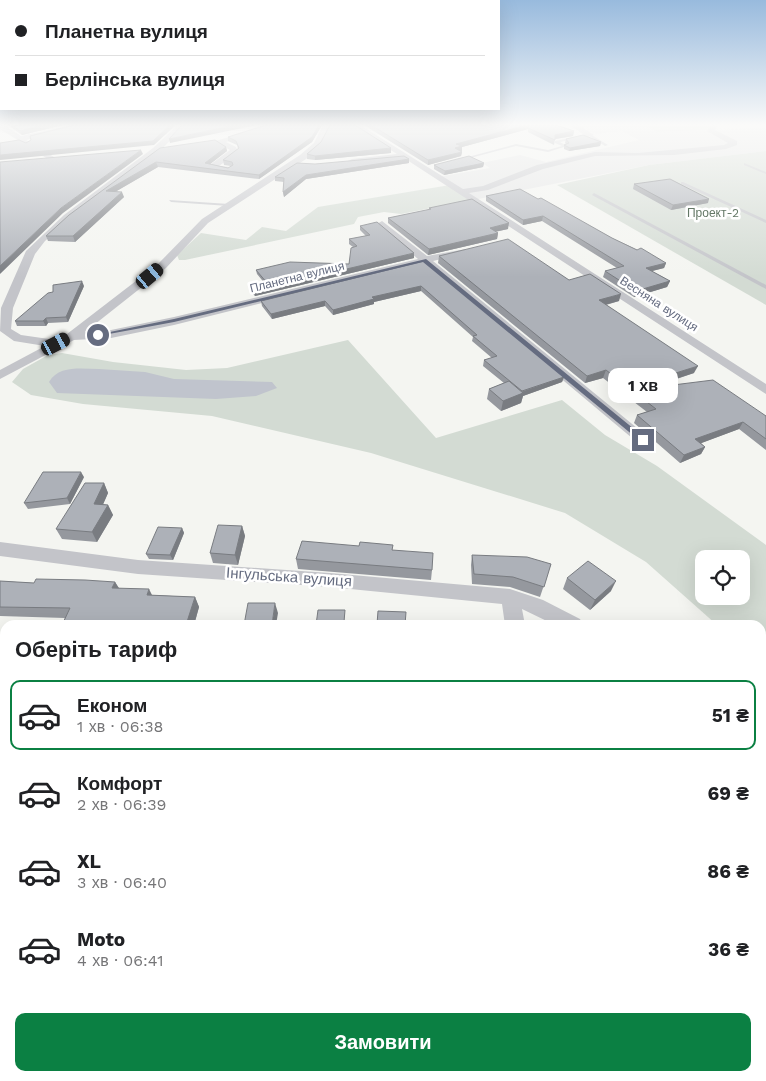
<!DOCTYPE html>
<html lang="uk">
<meta charset="utf-8">
<style>
body{margin:0;font-family:"Work Sans",sans-serif;background:#f6f6f6;color:#202124;height:100vh;display:flex;flex-direction:column;font-size:19px;white-space:nowrap}
*{box-sizing:border-box;margin:0}
p{font-size:16px;color:#757577}
.icon{flex:none;width:28px;height:28px;fill:none;stroke:currentColor;stroke-width:2;stroke-linecap:round;stroke-linejoin:round}
.map{position:relative;flex:1;overflow:hidden}
.panel{position:absolute;left:0px;top:620px;width:766px;height:461px;display:flex;flex-direction:column;background:#fff;border-radius:15px 15px 0 0;box-shadow:0 5px 20px #0002}
.panel>*{flex:none}
.top-card{position:absolute;left:0px;top:0px;width:500px;height:110px;box-shadow:0 5px 20px #0002;display:grid;align-content:center;height:110px;padding:0 15px;background:#fff}
.controls{position:absolute;left:695px;top:550px;display:grid;gap:10px}
.controls a{display:grid;place-items:center;width:55px;height:55px;border-radius:10px;background:#fff;box-shadow:0 5px 20px #0002;font-size:25px}
.end{position:absolute;width:22px;height:22px;margin:-11px;border:6px solid #656c80;background:#fff;box-shadow:0 0 0 2px #fff}
.from{border-radius:50%}
.bubble{position:absolute;height:35px;border-radius:10px;background:#fff;box-shadow:0 5px 20px #0002;font-size:16px;font-weight:700;line-height:35px;text-align:center}
.car{position:absolute;width:15px;height:30px;margin:-15px -8px;border-radius:6px;box-shadow:0 0 4px 1px #0007;background:linear-gradient(#222 24%,#8ab4d8 0 40%,#222 0 76%,#8ab4d8 0 86%,#222 0)}
.top-card b{display:flex;align-items:center;gap:18px;height:48px;font-size:19px}
.top-card b+b{border-top:1px solid #e0e0e0}
.top-card i{width:12px;height:12px;background:#202124}
ul{padding:0;list-style:none}
li{display:flex;align-items:center;gap:15px;height:70px;margin:0 10px 8px;padding:0 5px;border:2px solid transparent;border-radius:10px}
li div{flex:1}
li b{display:block;font-size:19px}
li em{font-style:normal;font-weight:700}
li.selected{border-color:#0b8043}
li>.icon{width:45px;height:45px;stroke-width:1.5}
h2{padding:0 15px;font-size:22px;line-height:60px}
.action{display:flex;gap:10px;margin-top:auto;padding:10px 15px}
.action a{flex:1;height:58px;border-radius:10px;background:#0b8043;color:#fff;font-size:20px;font-weight:700;line-height:58px;text-align:center}
.map>svg:first-child{display:block}
.built{fill:#e4e5e5}
.green{fill:#d3dbd3;fill-rule:evenodd}
.water{fill:#c0c4cd}
.lines{fill:none;stroke-linecap:round;stroke-linejoin:round}
.lane{fill:#c3c4c9;fill-rule:evenodd}
.street{fill:#c3c4c9;fill-rule:evenodd}
.wall{fill:#95989e}
.shaded-wall{fill:#797c81}
.building{fill:#adb1b8;stroke:#797c81}
.route{fill:#656c80}
.labels{text-anchor:middle;dominant-baseline:central;stroke-width:5;stroke-linejoin:round;paint-order:stroke}
.far-park-label{font-size:12px;fill:#647866;stroke:#fff}
.far-street-label{font-size:12px;fill:#656c80;stroke:#fff}
.street-label{font-size:15px;fill:#656c80;stroke:#fff}
</style>
<div class="map">
<svg width="766" height="1081" viewBox="0 0 766 1081">
<rect width="100%" height="100%" fill="#f4f5f1"/>
<!-- built -->
<polygon class="built" points="576,125 644,125 657,132 766,128 766,151 649,165 473,200 438,177 490,168 482,163 520,155 546,162 639,140 622,131 596,134"/>
<!-- green -->
<g class="green">
<polygon points="644,125 712,125 708,130 657,132"/>
<polygon points="766,151 766,305 557,185 649,165"/>
<polygon points="450,185 473,200 401,214 384,212 358,217 354,224 185,260 179,260 177,255 201,233 246,240 262,227 286,231 318,207"/>
<path d="M 348,340 L 436,438 L 562,400 L 605,435 L 657,466 L 766,545 L 766,669 L 761,664 L 761,625 L 717,625 L 646,562 L 565,513 L 371,453 L 212,416 L 83,404 L 31,395 L 12,382 L 23,369 L 48,355 L 62,353 L 113,362 L 186,370 L 227,368 ZM 704,559 L 741,559 L 741,596 L 704,596 Z"/>
</g>
<!-- water -->
<path class="water" d="M 99,369 L 145,372 L 174,379 L 272,382 L 277,388 L 256,396 L 216,399 L 57,393 L 49,382 C 59,365 81,369 99,369 Z"/>
<g class="lines">
<!-- lane -->
<g class="lane">
<polygon points="590,134 608,145 605,146 589,136 560,142 567,146 548,152 516,146 459,161 457,160 516,144 548,150 562,146 555,143 555,141"/>
<polygon points="744,163 766,172 766,174 744,165"/>
<polygon points="681,182 683,182 766,220 766,223 681,184"/>
<polygon points="594,193 766,285 766,289 592,195"/>
<polygon points="169,200 229,204 231,205 229,206 171,202"/>
</g>
<!-- street -->
<g class="street">
<polygon points="0,125 4,125 21,136 73,125 88,125 26,140 54,157 54,161 51,161 0,129"/>
<polygon points="178,125 185,125 159,152 70,219 45,241 35,254 13,308 11,329 21,335 56,340 67,334 158,264 202,219 300,155 314,143 323,125 330,125 320,146 306,159 208,223 166,268 85,332 111,330 174,317 418,259 379,226 377,224 382,221 427,256 466,249 466,253 433,261 648,437 650,440 648,443 638,443 423,263 174,325 111,338 74,340 0,379 0,370 45,346 14,341 0,331 1,308 26,251 64,215 153,148"/>
<polygon points="268,125 280,125 226,142 236,147 238,152 219,166 231,167 231,171 207,167 230,150 219,144 195,147 191,145 219,140"/>
<polygon points="351,125 360,125 463,189 483,186 537,165 595,152 638,153 724,145 728,143 707,131 711,125 718,125 715,130 737,141 737,145 726,149 674,155 595,156 543,169 488,190 469,193 766,384 766,394 404,158 349,163 348,161 352,159 397,154"/>
<polygon points="570,125 579,125 594,135 587,137"/>
<polygon points="0,542 138,560 330,573 510,589 543,600 580,619 583,625 555,625 522,609 525,625 505,625 502,604 330,587 138,574 0,556"/>
<polygon points="761,737 766,739 766,761 761,759"/>
<rect x="0" y="1007" width="5" height="30"/>
<polygon points="588,1076 620,1076 621,1081 589,1081"/>
</g>
</g>
<!-- wall -->
<g class="wall">
<polygon points="8,125 63,125 22,135"/>
<polygon points="266,125 322,125 312,142 259,179 158,167 115,192 124,197 75,242 48,241 46,236 160,148 226,147 227,151 210,164 228,168 231,166 224,165 223,160 238,149 237,145 228,141 228,137"/>
<polygon points="364,125 556,125 574,131 573,136 555,139 554,145 528,132 528,129 462,147 462,151 461,151 462,152 461,156 428,165"/>
<polygon points="566,139 601,142 600,146 569,151 564,149 564,145 566,144 565,143"/>
<polygon points="321,142 391,148 391,153 315,160 307,159 307,154"/>
<polygon points="409,159 409,163 306,179 284,197 283,192 284,182 275,181 275,177 315,164"/>
<polygon points="484,163 483,167 444,175 434,169 434,165"/>
<polygon points="634,184 708,203 671,210 633,189"/>
<polygon points="486,196 538,199 612,238 666,263 664,268 652,271 670,281 667,287 634,297 603,277 605,271 617,268 542,221 523,225 486,201"/>
<polygon points="429,208 508,229 495,232 498,233 497,239 428,255 388,223 388,218 429,210"/>
<polygon points="360,226 414,258 255,296 252,293 251,288 266,285 257,274 256,270 349,264 353,247 349,244 349,239 366,236 360,230"/>
<polygon points="439,256 569,280 619,301 606,305 694,373 665,383 665,386 766,416 766,450 739,429 701,443 705,447 701,454 680,463 634,423 637,415 647,412 603,378 585,383 438,263"/>
<polygon points="424,261 564,377 562,382 523,396 521,403 501,411 487,399 489,389 504,383 483,366 484,360 492,358 472,341 473,337 421,291 374,302 374,304 333,315 325,306 272,319 262,306 261,301"/>
<polygon points="84,286 68,322 48,323 46,326 17,326 15,321"/>
<polygon points="84,477 70,504 28,509 24,503"/>
<polygon points="104,483 108,493 103,504 108,505 113,515 97,542 62,539 56,529"/>
<polygon points="242,526 245,536 238,565 213,563 210,553"/>
<polygon points="182,528 184,533 173,560 149,559 146,554"/>
<polygon points="393,545 392,550 432,570 431,580 298,569 296,559 359,546"/>
<polygon points="472,555 551,564 540,597 510,587 472,584 471,565"/>
<polygon points="567,578 611,591 590,610 563,589"/>
<polygon points="0,581 34,583 115,582 119,588 151,595 195,597 199,607 194,625 62,625 65,618 0,616"/>
<polygon points="5,900 5,971 0,971 0,902"/>
<polygon points="624,1076 686,1076 688,1081 625,1081"/>
<polygon points="29,1078 53,1078 52,1081 17,1079"/>
<polygon points="515,1079 565,1079 571,1080 571,1081 515,1081"/>
</g>
<!-- shaded-wall -->
<g class="shaded-wall">
<polygon points="43,125 63,125 22,135 20,131"/>
<polygon points="170,125 176,125 154,145 0,160 0,155"/>
<polygon points="236,125 257,125 170,143 169,139"/>
<polygon points="319,125 322,125 312,142 259,179 259,175"/>
<polygon points="527,125 529,125 528,129 462,147 462,151 455,153 456,144"/>
<polygon points="574,131 573,136 555,139 555,135"/>
<polygon points="601,142 600,146 569,151 570,148"/>
<polygon points="226,147 227,151 205,168 205,163"/>
<polygon points="391,148 391,153 315,160 315,156"/>
<polygon points="141,150 143,154 63,213 0,274 0,266 61,208"/>
<polygon points="462,152 461,156 428,165 428,160"/>
<polygon points="409,159 409,163 306,179 284,197 283,192 306,175"/>
<polygon points="156,162 158,167 108,196 106,191"/>
<polygon points="484,163 483,167 444,175 445,171"/>
<polygon points="122,192 124,197 75,242 73,236"/>
<polygon points="709,199 708,203 671,210 673,205"/>
<polygon points="543,216 542,221 523,225 523,220"/>
<polygon points="509,223 508,229 489,233 490,228"/>
<polygon points="498,233 497,239 428,255 429,249"/>
<polygon points="414,253 414,258 255,296 254,291"/>
<polygon points="666,263 664,268 644,273 646,268"/>
<polygon points="82,281 84,286 68,322 66,317"/>
<polygon points="670,281 667,287 634,297 636,291"/>
<polygon points="421,286 421,291 374,302 374,304 333,315 333,310 372,297"/>
<polygon points="621,294 619,301 597,307 599,300"/>
<polygon points="325,301 325,306 272,319 271,314"/>
<polygon points="46,318 48,323 46,326 43,321"/>
<polygon points="698,366 694,373 660,384 663,377"/>
<polygon points="606,370 603,378 585,383 587,376"/>
<polygon points="564,377 562,382 523,396 521,403 501,411 503,401 521,392"/>
<polygon points="743,422 739,429 691,447 695,439"/>
<polygon points="705,447 701,454 680,463 684,455"/>
<polygon points="81,472 84,477 70,504 67,498"/>
<polygon points="104,483 108,493 99,514 94,504"/>
<polygon points="108,505 113,515 97,542 92,532"/>
<polygon points="242,526 245,536 238,565 235,555"/>
<polygon points="182,528 184,533 173,560 170,555"/>
<polygon points="616,581 611,591 590,610 595,600"/>
<polygon points="115,582 121,592 112,588"/>
<polygon points="149,589 154,599 147,595"/>
<polygon points="195,597 199,607 194,625 186,625"/>
<polygon points="275,603 278,613 276,625 272,625"/>
<polygon points="53,1078 52,1081 41,1081 42,1079"/>
</g>
<!-- building -->
<g class="building">
<polygon points="12,125 43,125 20,131"/>
<polygon points="74,125 170,125 153,141 0,155 0,143 19,140 26,143 31,140 30,136"/>
<polygon points="182,125 236,125 169,139"/>
<polygon points="266,125 319,125 312,137 259,175 156,162 106,191 122,192 73,236 46,236 69,215 160,148 215,140 226,147 205,163 228,168 233,165 232,162 223,160 239,148 236,141 228,137"/>
<polygon points="330,125 355,125 391,148 315,156 307,154 321,142"/>
<polygon points="371,125 527,125 456,144 462,146 455,148 462,152 428,160"/>
<polygon points="529,125 556,125 574,131 555,135 555,140 528,128"/>
<polygon points="583,135 601,142 570,148 564,145 569,143 566,139"/>
<polygon points="141,150 61,208 0,266 0,162"/>
<polygon points="404,156 409,159 306,175 283,192 284,178 275,177 297,163 315,164"/>
<polygon points="469,156 484,163 445,171 434,165"/>
<polygon points="670,179 709,199 673,205 634,184"/>
<polygon points="520,189 538,199 541,198 612,238 637,250 641,248 666,263 646,268 670,281 636,291 605,271 624,266 543,216 523,220 486,196"/>
<polygon points="472,199 509,223 490,228 498,233 429,249 388,218 431,209 429,208"/>
<polygon points="377,222 414,253 254,291 251,288 268,284 256,270 290,262 349,264 351,248 357,246 349,239 370,235 360,226"/>
<polygon points="508,239 569,280 590,274 621,294 599,300 698,366 663,377 665,386 713,380 766,416 766,439 743,422 695,439 705,447 684,455 637,415 656,409 606,370 587,376 439,256"/>
<polygon points="424,261 564,377 522,391 484,360 497,356 473,336 477,335 421,286 372,297 374,299 333,310 325,301 271,314 261,301"/>
<polygon points="82,281 66,317 46,318 43,321 15,321 48,293 53,292 53,285"/>
<polygon points="509,381 523,393 503,401 489,389"/>
<polygon points="43,472 81,472 67,498 24,503"/>
<polygon points="85,483 104,483 94,504 108,505 92,532 56,529"/>
<polygon points="218,525 242,526 235,555 210,553"/>
<polygon points="158,527 182,528 170,555 146,554"/>
<polygon points="302,541 359,546 360,542 393,545 392,550 433,553 432,570 296,559"/>
<polygon points="472,555 527,557 551,564 544,587 513,577 474,574"/>
<polygon points="588,561 616,581 595,600 567,578"/>
<polygon points="36,579 85,580 115,582 112,588 149,589 147,595 195,597 186,625 95,623 94,625 62,625 70,608 0,607 0,581 34,583"/>
<polygon points="248,603 275,603 272,625 244,625"/>
<polygon points="318,610 345,610 344,622 377,624 378,611 406,612 405,625 316,625"/>
<polygon points="1,900 5,900 5,968 0,968 0,902"/>
<polygon points="633,1076 686,1076 688,1081 634,1081"/>
<polygon points="17,1079 42,1079 41,1081 17,1081"/>
<rect x="520" y="1080" width="51" height="1"/>
</g>
<!-- sky -->
<linearGradient id="sky" x2="0" y2="1"><stop stop-color="#98badd"/><stop offset="0.45" stop-color="#fafaf9"/><stop offset="1" stop-color="#fafaf9" stop-opacity="0"/></linearGradient>
<rect width="766" height="277" fill="url(#sky)"/>
<!-- route -->
<polygon class="route" points="426,259 645,438 645,441 640,441 423,262 174,322 98,336 95,335 174,319"/>
<g class="labels">
<!-- far-park labels -->
<g class="far-park-label">
<text x="713" y="213">Проект-2</text>
</g>
<!-- far-street labels -->
<g class="far-street-label">
<text transform="translate(297 277) rotate(-14)">Планетна вулиця</text>
<text transform="translate(659 304) rotate(33)">Весняна вулиця</text>
</g>
<!-- street labels -->
<g class="street-label">
<text transform="translate(289 577) rotate(4)">Інгульська вулиця</text>
</g>
</g>
</svg>
<div class="controls">
<a><svg class="icon" aria-label="locate" viewBox="0 0 24 24"><circle cx="12" cy="12" r="6"/><path d="M12 2v4M12 18v4M2 12h4M18 12h4"/></svg></a>
</div>
<i class="end from" style="left:98px;top:335px"></i>
<i class="end" style="left:643px;top:440px"></i>
<div class="bubble" style="left:608px;top:368px;width:70px">1 хв</div>
<i class="car" style="left:150px;top:276px;rotate:50deg"></i>
<i class="car" style="left:56px;top:344px;rotate:62deg"></i>
<div class="top-card">
<b><i class="from"></i>Планетна вулиця</b>
<b><i></i>Берлінська вулиця</b>
</div>
<section class="panel">
<h2>Оберіть тариф</h2>
<ul>
<li class="selected"><svg class="icon" aria-label="car" viewBox="0 0 24 24"><path d="M5 17H2v-5l4-1 3-4h7l3 4 3 1v5h-3M9 17h6M6 11h13"/><circle cx="7" cy="17" r="2"/><circle cx="17" cy="17" r="2"/></svg><div><b>Економ</b><p>1 хв · 06:38</p></div><em>51 ₴</em></li>
<li><svg class="icon" aria-label="car" viewBox="0 0 24 24"><path d="M5 17H2v-5l4-1 3-4h7l3 4 3 1v5h-3M9 17h6M6 11h13"/><circle cx="7" cy="17" r="2"/><circle cx="17" cy="17" r="2"/></svg><div><b>Комфорт</b><p>2 хв · 06:39</p></div><em>69 ₴</em></li>
<li><svg class="icon" aria-label="car" viewBox="0 0 24 24"><path d="M5 17H2v-5l4-1 3-4h7l3 4 3 1v5h-3M9 17h6M6 11h13"/><circle cx="7" cy="17" r="2"/><circle cx="17" cy="17" r="2"/></svg><div><b>XL</b><p>3 хв · 06:40</p></div><em>86 ₴</em></li>
<li><svg class="icon" aria-label="car" viewBox="0 0 24 24"><path d="M5 17H2v-5l4-1 3-4h7l3 4 3 1v5h-3M9 17h6M6 11h13"/><circle cx="7" cy="17" r="2"/><circle cx="17" cy="17" r="2"/></svg><div><b>Moto</b><p>4 хв · 06:41</p></div><em>36 ₴</em></li>
</ul>
<div class="action"><a>Замовити</a></div>
</section>
</div>
